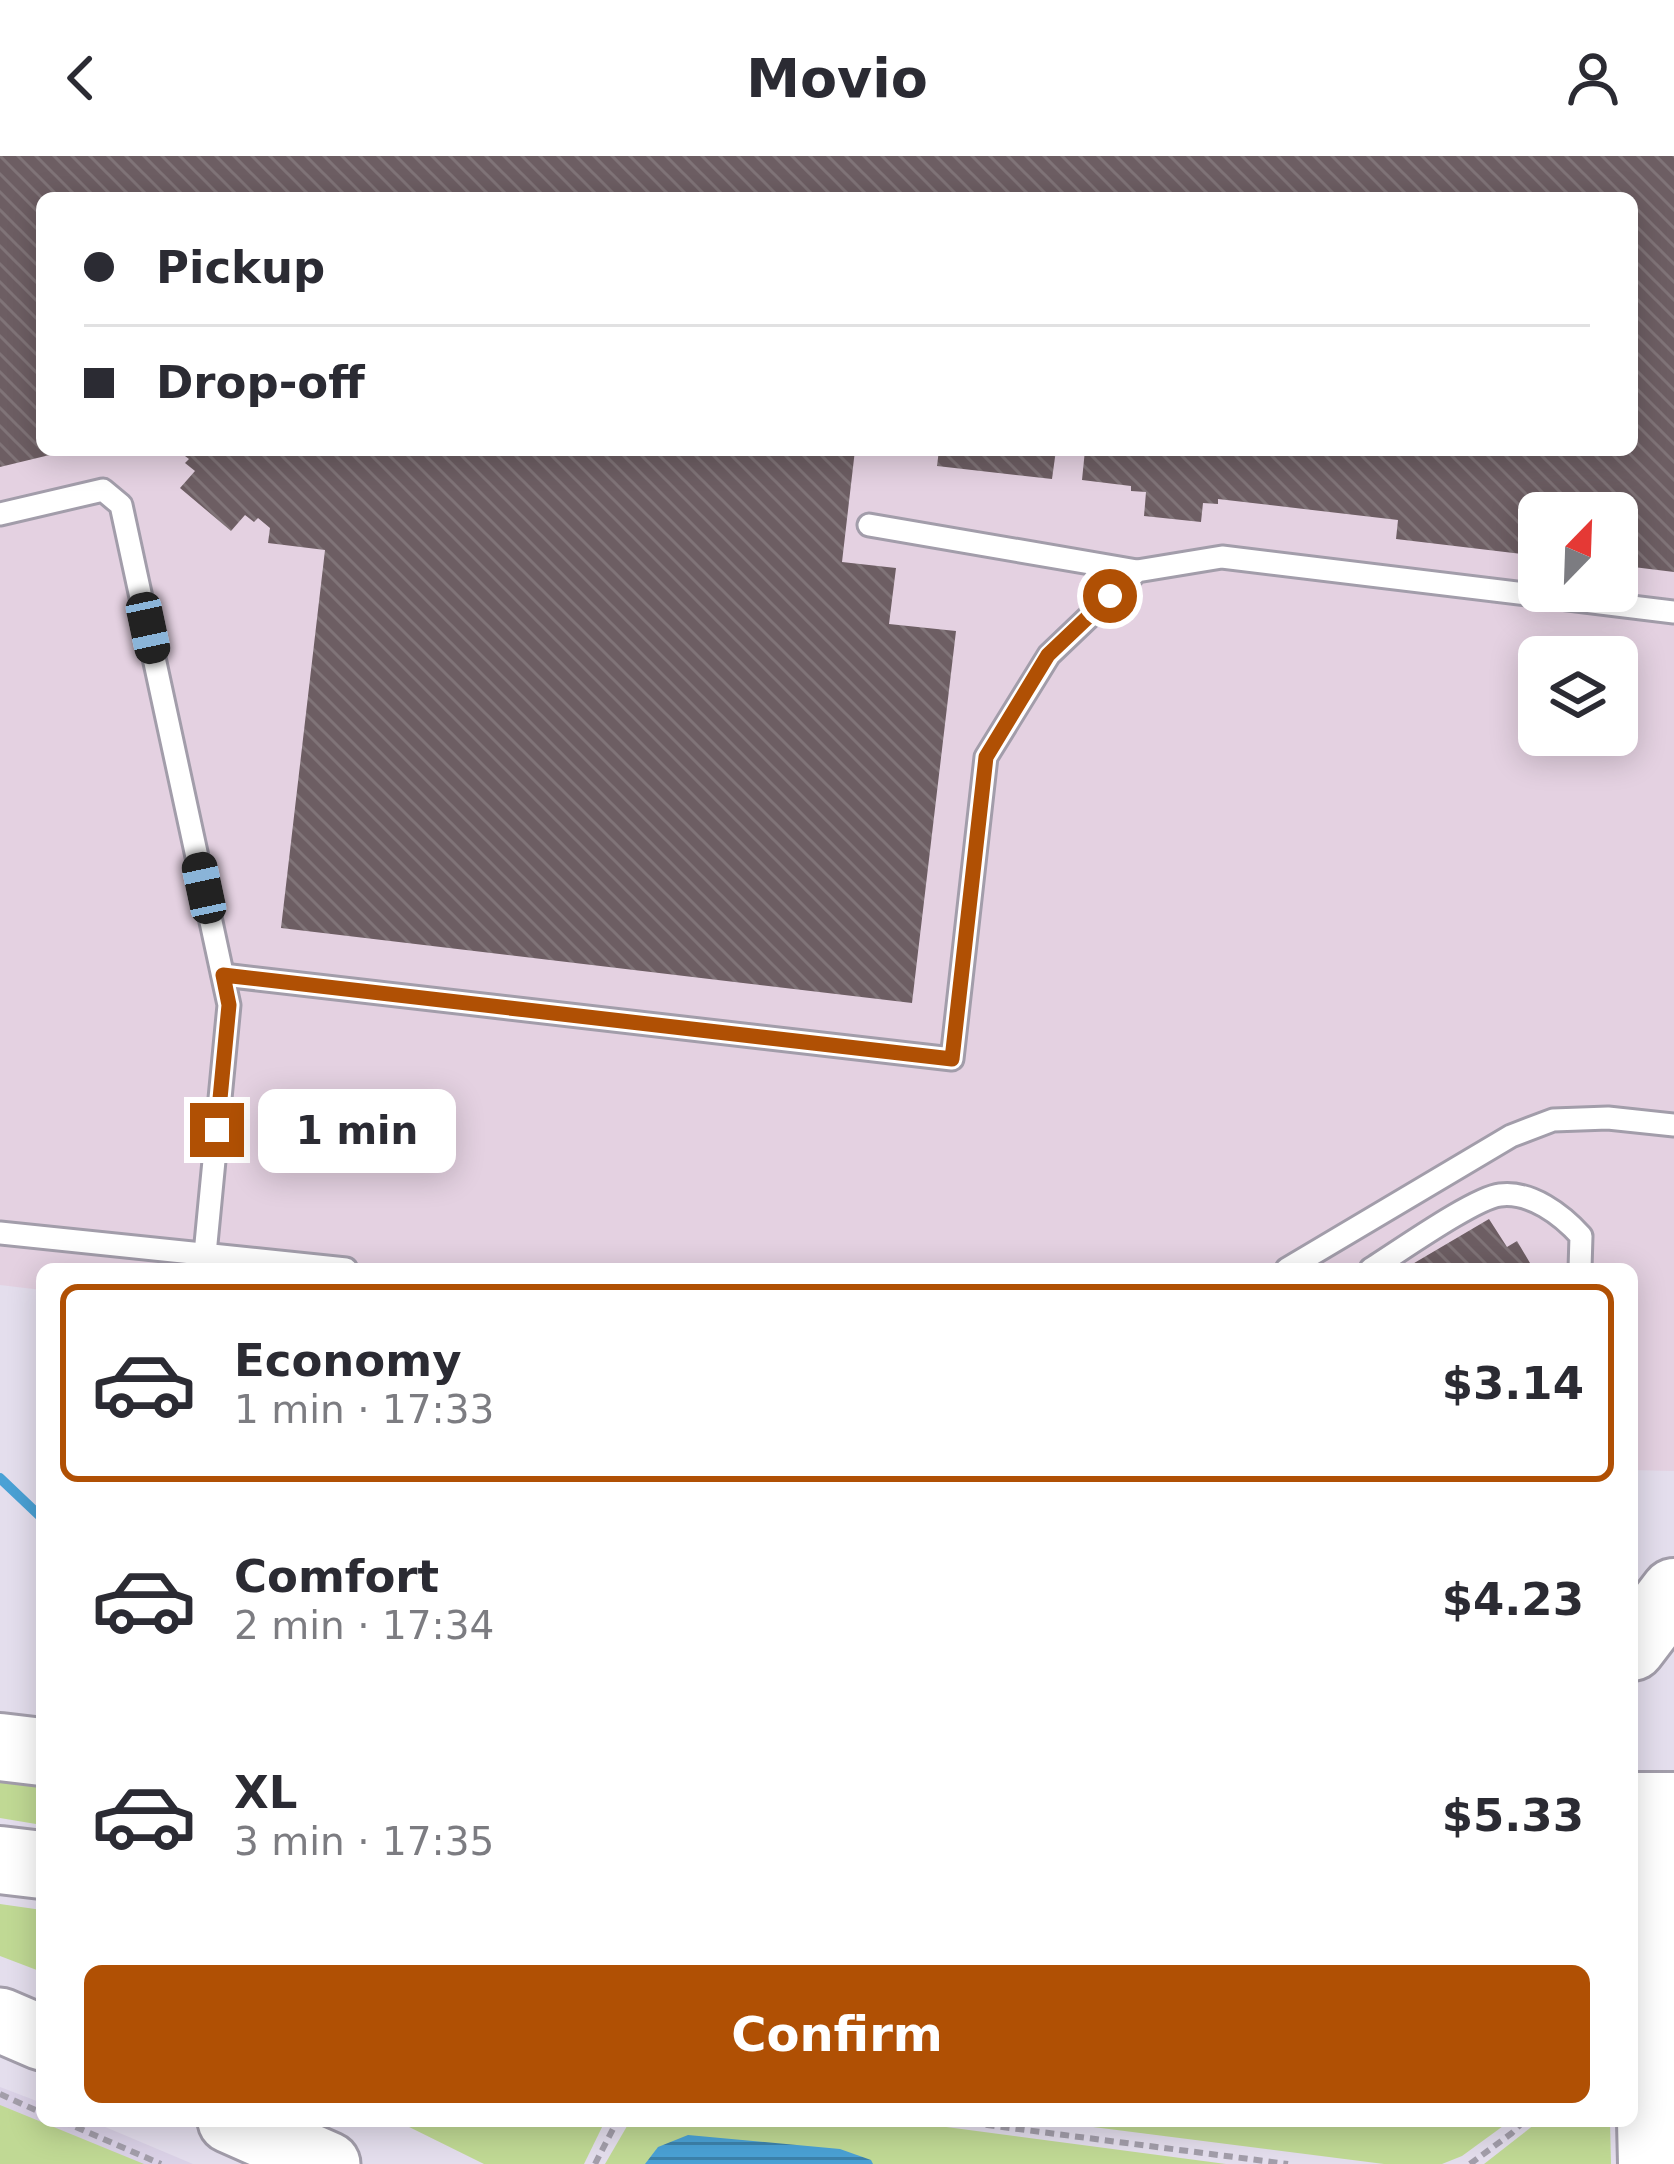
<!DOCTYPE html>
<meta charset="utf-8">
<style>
body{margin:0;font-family:"DejaVu Sans",sans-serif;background:#f7f7f7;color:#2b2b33;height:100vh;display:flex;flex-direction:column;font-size:45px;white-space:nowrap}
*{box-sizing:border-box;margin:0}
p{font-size:39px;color:#7c7c81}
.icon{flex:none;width:66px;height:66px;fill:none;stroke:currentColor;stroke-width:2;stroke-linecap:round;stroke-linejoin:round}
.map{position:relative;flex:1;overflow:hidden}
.side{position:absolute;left:36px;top:1107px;width:1602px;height:864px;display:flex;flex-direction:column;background:#fff;border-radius:18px;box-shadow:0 6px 30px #0003}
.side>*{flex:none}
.banner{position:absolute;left:36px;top:36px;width:1602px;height:264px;border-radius:18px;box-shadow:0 6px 30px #0003;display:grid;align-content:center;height:264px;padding:0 48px;background:#fff}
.needle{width:78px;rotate:23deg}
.controls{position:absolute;left:1518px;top:336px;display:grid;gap:24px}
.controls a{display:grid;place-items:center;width:120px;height:120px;border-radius:18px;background:#fff;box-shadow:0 6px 30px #0003;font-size:60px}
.end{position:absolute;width:54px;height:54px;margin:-27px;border:15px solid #b05004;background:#fff;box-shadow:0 0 0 6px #fff}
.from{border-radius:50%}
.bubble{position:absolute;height:84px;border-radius:18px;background:#fff;box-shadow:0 6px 30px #0003;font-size:39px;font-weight:800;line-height:84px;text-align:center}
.car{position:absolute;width:36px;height:72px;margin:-36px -18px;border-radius:15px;box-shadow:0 0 9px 3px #0007;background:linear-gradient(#222 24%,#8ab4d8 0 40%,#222 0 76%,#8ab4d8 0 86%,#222 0)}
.banner b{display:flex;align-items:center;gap:42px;height:114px;font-size:45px}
.banner b+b{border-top:3px solid #e1e1e2}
.banner i{width:30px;height:30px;background:#2b2b33}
ul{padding:21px 0 0;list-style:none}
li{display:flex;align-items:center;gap:36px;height:198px;margin:0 24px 18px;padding:0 24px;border:6px solid transparent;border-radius:18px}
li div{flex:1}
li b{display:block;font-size:45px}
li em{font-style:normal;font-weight:800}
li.selected{border-color:#b05004}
li>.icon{width:108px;height:108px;stroke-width:1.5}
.action{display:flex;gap:24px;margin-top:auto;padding:24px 48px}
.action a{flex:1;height:138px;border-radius:18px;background:#b05004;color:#fff;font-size:48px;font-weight:800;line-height:138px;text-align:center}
header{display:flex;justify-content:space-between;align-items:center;height:156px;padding:0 48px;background:#fff;font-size:54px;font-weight:800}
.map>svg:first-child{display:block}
.commercial{fill:#e4d1e1;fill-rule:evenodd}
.built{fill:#dbd2e7}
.green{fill:#c0d994}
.water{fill:url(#water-rules)}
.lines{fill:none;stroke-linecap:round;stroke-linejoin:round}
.stream{stroke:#4aa1d5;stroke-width:10}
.building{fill:url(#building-back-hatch)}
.lane-casing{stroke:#a29daa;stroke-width:27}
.secondary-casing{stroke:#a29daa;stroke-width:69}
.primary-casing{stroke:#a29daa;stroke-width:72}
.highway-casing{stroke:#a29daa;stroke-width:72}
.path{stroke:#a39eaa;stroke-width:6;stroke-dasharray:9 6;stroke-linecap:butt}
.lane{stroke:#fff;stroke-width:21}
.secondary{stroke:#fff;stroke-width:63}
.primary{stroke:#fff;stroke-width:66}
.highway{stroke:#fff;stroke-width:66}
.route{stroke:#b05004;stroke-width:15}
</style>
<header><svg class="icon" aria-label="back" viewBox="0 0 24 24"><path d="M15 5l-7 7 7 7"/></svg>Movio<svg class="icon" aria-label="person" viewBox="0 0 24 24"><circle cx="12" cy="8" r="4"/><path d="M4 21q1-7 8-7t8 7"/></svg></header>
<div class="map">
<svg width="1674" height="2008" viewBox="0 0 1674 2008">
<defs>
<pattern id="water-rules" width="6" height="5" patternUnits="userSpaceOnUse" patternTransform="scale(3)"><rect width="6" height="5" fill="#4aa1d5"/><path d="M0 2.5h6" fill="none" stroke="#3c82ab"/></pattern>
<pattern id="building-back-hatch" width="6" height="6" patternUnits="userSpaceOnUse" patternTransform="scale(3)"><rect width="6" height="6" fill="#6d5e63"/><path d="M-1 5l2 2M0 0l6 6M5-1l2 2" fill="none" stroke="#807478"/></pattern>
</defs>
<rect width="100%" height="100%" fill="#e4deed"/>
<!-- commercial -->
<path class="commercial" d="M 0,0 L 1674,0 L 1674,1315 L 1632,1314 L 1632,1113 L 42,1113 L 42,1134 L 0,1129 ZM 42,42 L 1632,42 L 1632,294 L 42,294 ZM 1539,357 L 1617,357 L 1617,435 L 1539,435 ZM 1539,501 L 1617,501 L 1617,579 L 1539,579 Z"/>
<!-- built -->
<polygon class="built" points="0,1931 42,1947 42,1965 91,1965 193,2008 0,2008"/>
<!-- green -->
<g class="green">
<polygon points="0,1625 42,1632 42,1669 0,1662"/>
<polygon points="0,1748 42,1754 42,1816 0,1800"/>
<polygon points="0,1949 144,2008 0,2008"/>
<polygon points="397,1965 605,1965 584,2008 484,2008"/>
<polygon points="630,1965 901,1965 1226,2008 605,2008"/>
<polygon points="1046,1965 1510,1965 1462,2000 1442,2008 1384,2008"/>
<polygon points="1539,1965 1610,1965 1611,2008 1484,2008"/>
</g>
<!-- water -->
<polygon class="water" points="688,1979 840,1993 871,2004 873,2008 645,2008 658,1991"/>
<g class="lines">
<!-- stream -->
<polyline class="stream" points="0,1322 42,1362"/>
</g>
<!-- building -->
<g class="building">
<polygon points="0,0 1674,0 1674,416 1617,409 1617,357 1539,357 1539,400 1396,383 1398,364 1218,343 1218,348 1203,347 1201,366 1144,360 1146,336 1131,335 1131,330 1082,324 1085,294 1632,294 1632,42 42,42 42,294 62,296 0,311"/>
<polygon points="183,294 855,294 842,406 896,412 889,468 956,475 912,847 281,772 325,394 268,387 270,372 258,362 254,366 245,359 231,375 180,332 195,315 185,307 189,303 181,297"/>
<polygon points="939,294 1056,294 1052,323 937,310"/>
<polygon points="1489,1063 1507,1091 1517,1085 1530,1107 1520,1113 1404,1113"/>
</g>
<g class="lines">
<!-- lane casing -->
<g class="lane-casing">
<g id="lane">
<polyline points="0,358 103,334 121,349 229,849 205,1098"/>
<polyline points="869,369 1137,415"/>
<polyline points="223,819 952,903 986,601 1049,499 1137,415 1222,401 1674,456"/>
<polyline points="0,1077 346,1113"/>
<polyline points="1287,1113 1511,980 1553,964 1608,962 1674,969"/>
<path d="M 1371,1113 C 1397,1097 1474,1042 1500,1039 C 1531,1035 1562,1059 1581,1080 L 1580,1113"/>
</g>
</g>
<!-- secondary casing -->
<g class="secondary-casing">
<g id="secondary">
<polyline points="0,1864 42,1882"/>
<polyline points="230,1965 328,2008"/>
</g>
</g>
<!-- primary casing -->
<g class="primary-casing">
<polyline id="primary" points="1652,2008 1648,1839 1668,1808 1671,1650"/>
</g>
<!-- highway casing -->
<g class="highway-casing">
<g id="highway">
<polyline points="1632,1491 1674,1436"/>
<polyline points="0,1591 42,1596"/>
<polyline points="1632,1650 1674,1650"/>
<polyline points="0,1704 42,1709"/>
<polyline points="1632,1754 1674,1752"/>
<polyline points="1632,1876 1649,1898"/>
</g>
</g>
<!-- path -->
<g class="path">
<polyline points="0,1938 42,1957"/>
<polyline points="62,1965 161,2008"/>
<polyline points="956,1965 1288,2008"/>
<polyline points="595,2008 617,1965"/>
<polyline points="1470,2008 1512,1977 1524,1965"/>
</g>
<!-- lane -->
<use href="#lane" class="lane"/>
<!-- secondary -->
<use href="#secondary" class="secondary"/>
<!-- primary -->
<use href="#primary" class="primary"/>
<!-- highway -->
<use href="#highway" class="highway"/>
</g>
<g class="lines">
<!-- route -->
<polyline class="route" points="217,974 229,849 223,819 952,903 986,601 1048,499 1110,440"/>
</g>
</svg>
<div class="controls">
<a><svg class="needle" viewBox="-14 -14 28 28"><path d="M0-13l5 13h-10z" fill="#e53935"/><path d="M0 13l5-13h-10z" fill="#7c7c81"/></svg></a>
<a><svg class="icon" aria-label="layers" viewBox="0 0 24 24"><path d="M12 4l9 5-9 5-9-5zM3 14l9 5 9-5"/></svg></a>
</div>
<i class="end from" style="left:1110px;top:440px"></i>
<i class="end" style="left:217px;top:974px"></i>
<div class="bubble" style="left:258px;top:933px;width:198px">1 min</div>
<i class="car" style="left:148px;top:472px;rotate:168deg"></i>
<i class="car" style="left:204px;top:732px;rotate:348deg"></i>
<div class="banner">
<b><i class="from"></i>Pickup</b>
<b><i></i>Drop-off</b>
</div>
<section class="side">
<ul>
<li class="selected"><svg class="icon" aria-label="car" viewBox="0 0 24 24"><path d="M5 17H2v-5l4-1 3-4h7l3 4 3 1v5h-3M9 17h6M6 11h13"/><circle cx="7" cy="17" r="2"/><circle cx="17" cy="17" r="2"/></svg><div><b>Economy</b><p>1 min · 17:33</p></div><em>$3.14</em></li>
<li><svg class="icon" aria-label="car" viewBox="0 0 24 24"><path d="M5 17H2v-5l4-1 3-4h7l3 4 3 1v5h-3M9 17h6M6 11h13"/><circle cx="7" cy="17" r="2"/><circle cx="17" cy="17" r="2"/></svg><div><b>Comfort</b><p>2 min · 17:34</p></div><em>$4.23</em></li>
<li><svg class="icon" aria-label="car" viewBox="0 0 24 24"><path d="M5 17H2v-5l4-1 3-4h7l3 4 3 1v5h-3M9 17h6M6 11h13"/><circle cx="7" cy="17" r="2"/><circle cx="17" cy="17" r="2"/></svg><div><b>XL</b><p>3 min · 17:35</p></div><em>$5.33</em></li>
</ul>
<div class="action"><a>Confirm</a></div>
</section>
</div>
